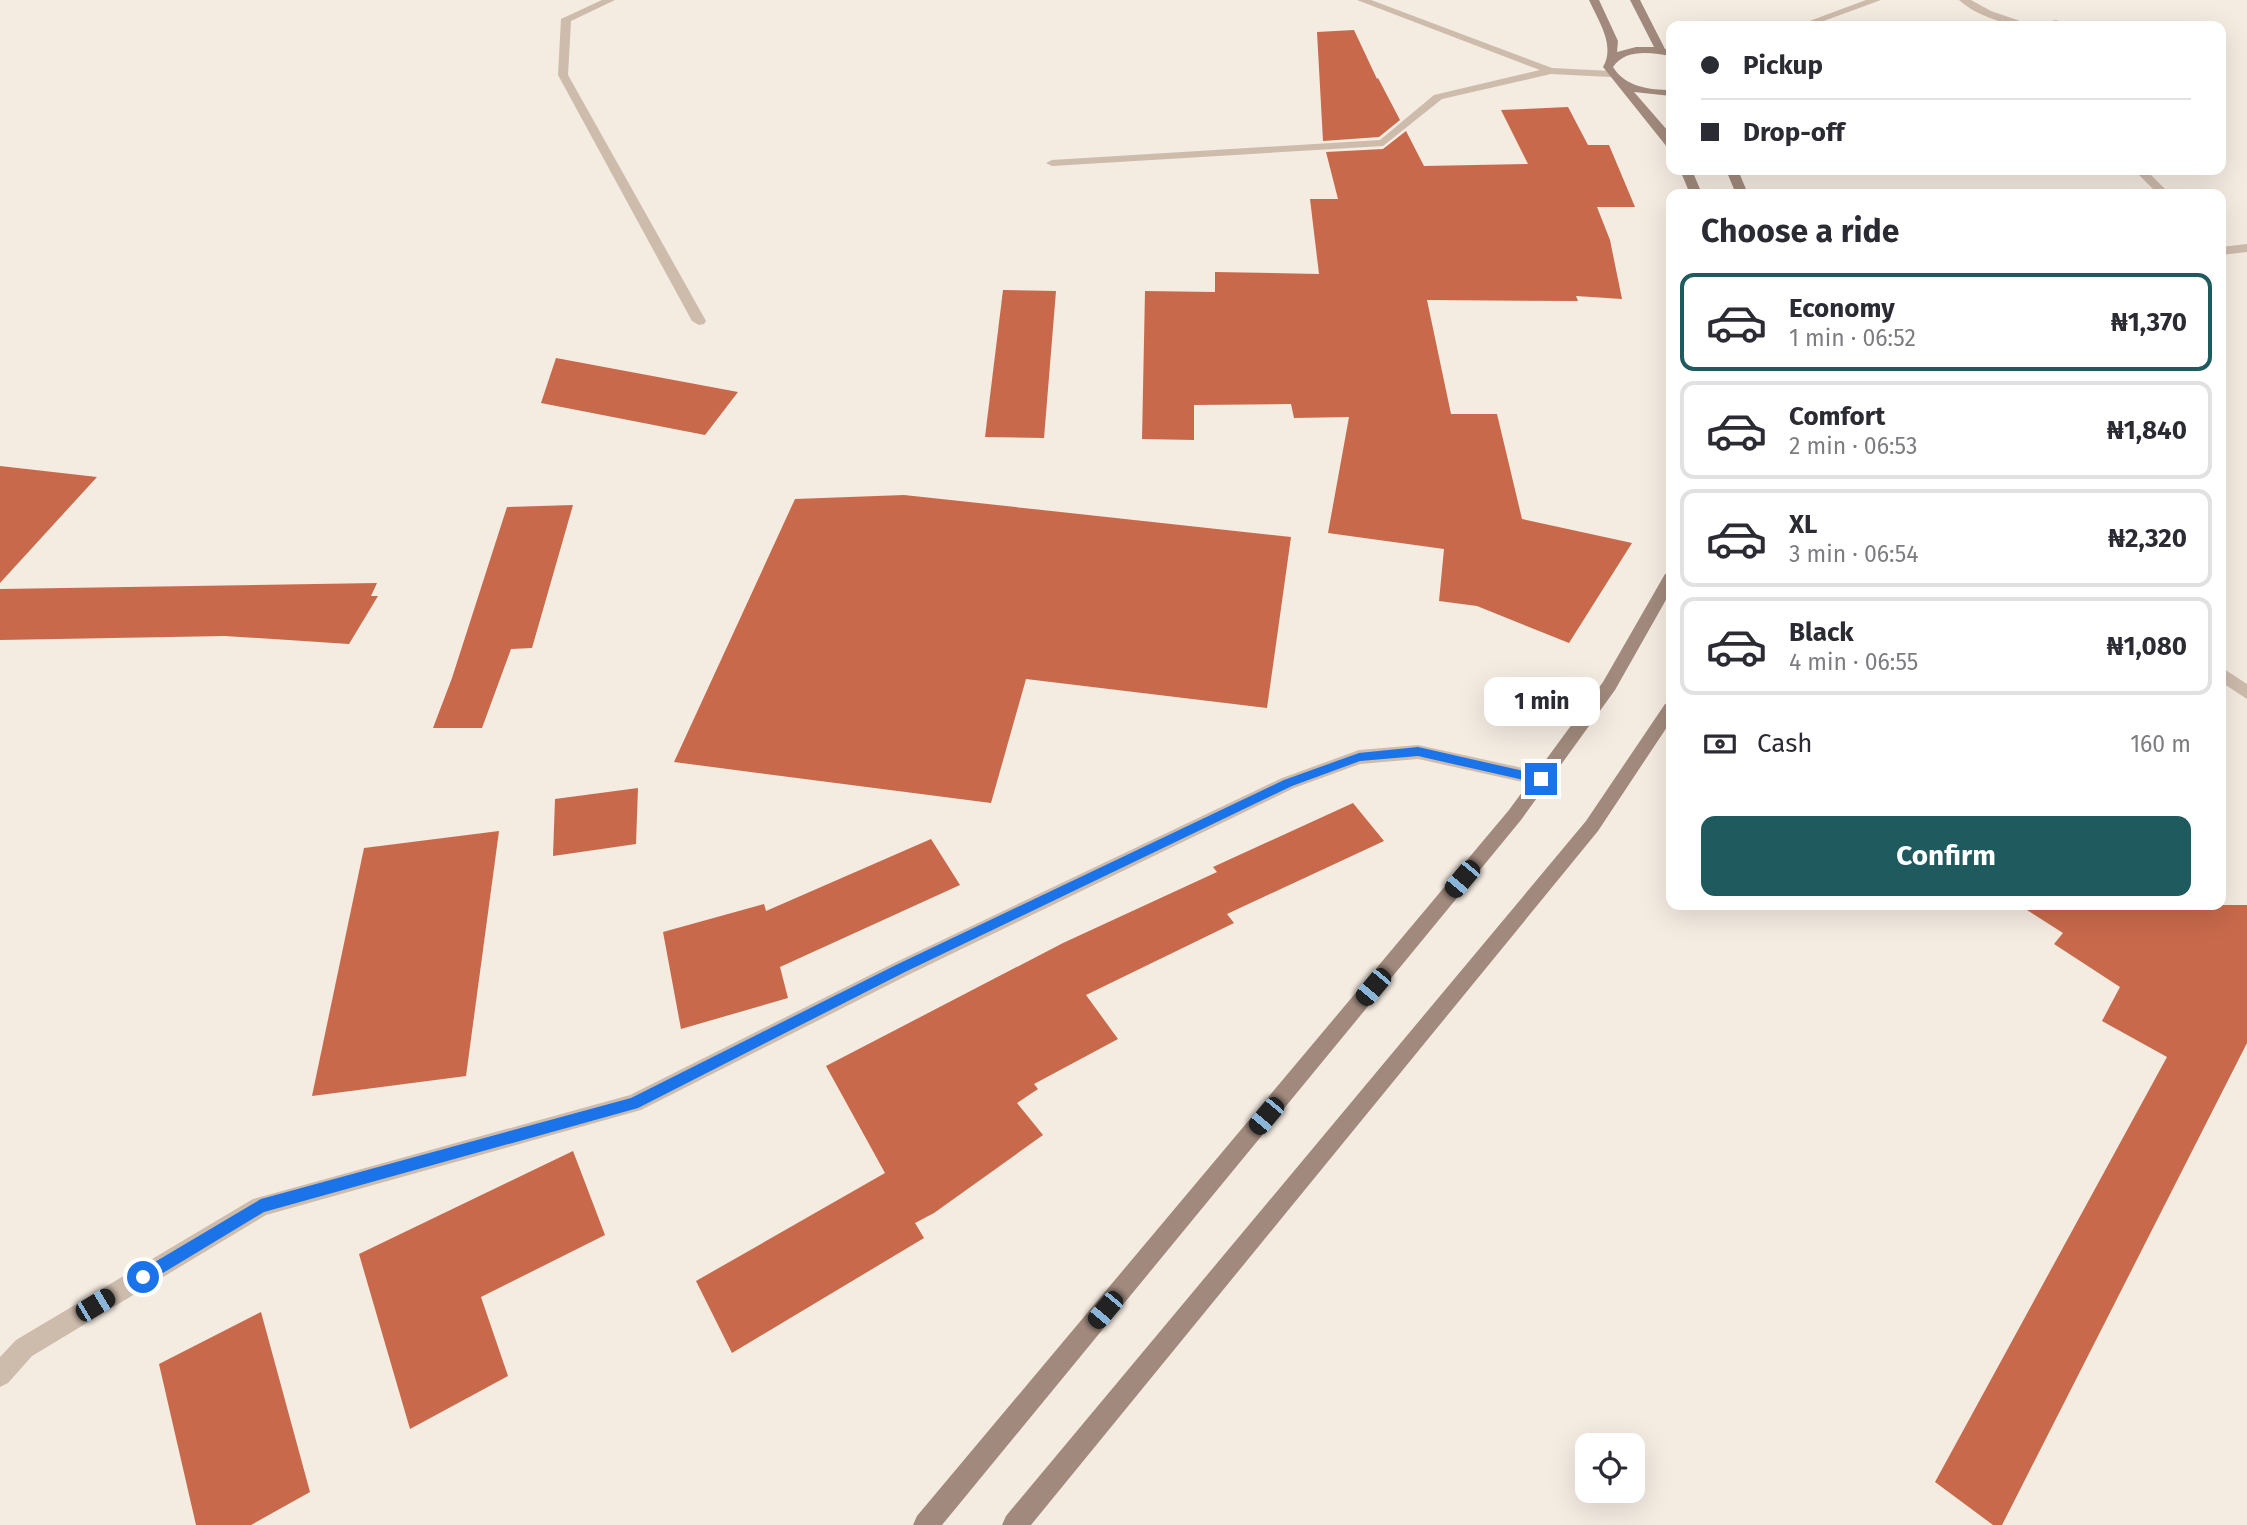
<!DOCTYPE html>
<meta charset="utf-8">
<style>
body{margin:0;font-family:"Fira Sans",sans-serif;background:#f7f7f7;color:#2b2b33;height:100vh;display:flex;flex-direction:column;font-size:26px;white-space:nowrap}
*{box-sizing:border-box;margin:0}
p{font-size:23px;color:#7c7c81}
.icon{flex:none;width:38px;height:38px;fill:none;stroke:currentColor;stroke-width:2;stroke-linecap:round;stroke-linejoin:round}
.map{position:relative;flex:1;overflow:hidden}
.panel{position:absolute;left:1666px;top:189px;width:560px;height:721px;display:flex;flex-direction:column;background:#fff;border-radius:14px;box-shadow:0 7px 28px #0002}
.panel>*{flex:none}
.top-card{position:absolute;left:1666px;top:21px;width:560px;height:154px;border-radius:14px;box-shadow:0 7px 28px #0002;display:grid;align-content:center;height:154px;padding:0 35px;background:#fff}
.tools{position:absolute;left:1575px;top:1433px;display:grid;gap:14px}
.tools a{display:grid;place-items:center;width:70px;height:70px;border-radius:14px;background:#fff;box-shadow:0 7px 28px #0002;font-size:35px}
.end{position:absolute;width:32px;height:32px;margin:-16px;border:9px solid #1a73e8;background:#fff;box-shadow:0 0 0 4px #fff}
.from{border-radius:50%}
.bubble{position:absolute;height:49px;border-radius:14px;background:#fff;box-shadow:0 7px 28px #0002;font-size:23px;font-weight:700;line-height:49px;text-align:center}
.car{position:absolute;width:21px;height:42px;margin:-21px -10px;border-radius:9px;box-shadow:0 0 5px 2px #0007;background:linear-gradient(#222 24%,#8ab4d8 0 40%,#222 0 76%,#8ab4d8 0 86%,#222 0)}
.top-card b{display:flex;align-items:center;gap:24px;height:66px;font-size:26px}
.top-card b+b{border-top:2px solid #e1e1e2}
.top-card i{width:18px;height:18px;background:#2b2b33}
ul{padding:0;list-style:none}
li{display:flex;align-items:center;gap:21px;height:98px;margin:0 14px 10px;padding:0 21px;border:4px solid #e1e1e2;border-radius:14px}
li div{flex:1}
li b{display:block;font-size:26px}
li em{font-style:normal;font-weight:700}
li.active{border-color:#1f5a5e}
li>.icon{width:63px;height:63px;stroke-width:1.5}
h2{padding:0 35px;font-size:32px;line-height:84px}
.pay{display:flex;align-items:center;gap:18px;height:77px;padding:0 35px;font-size:26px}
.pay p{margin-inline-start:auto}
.action{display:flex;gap:14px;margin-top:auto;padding:14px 35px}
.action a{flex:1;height:80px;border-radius:14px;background:#1f5a5e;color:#fff;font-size:28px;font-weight:700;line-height:80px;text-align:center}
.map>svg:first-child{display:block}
.building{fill:#c8694b}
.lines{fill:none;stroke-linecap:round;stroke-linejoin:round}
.lane{fill:#cdbbac;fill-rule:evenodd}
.street{fill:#cdbbac;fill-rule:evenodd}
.secondary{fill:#a18a7d;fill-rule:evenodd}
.route{fill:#1a73e8}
</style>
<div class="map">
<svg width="2247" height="1525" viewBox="0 0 2247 1525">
<rect width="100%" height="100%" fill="#f4ebe1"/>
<!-- building -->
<g class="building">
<polygon points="1354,30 1377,79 1378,78 1400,120 1379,137 1323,141 1317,32"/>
<polygon points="1568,107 1588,145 1609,145 1635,207 1597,207 1610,240 1622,299 1576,296 1578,301 1427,300 1451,414 1497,414 1522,519 1632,543 1569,643 1477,606 1439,601 1444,549 1328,533 1349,417 1294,418 1291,404 1194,405 1194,440 1142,439 1145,291 1215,292 1215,272 1319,274 1310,199 1338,199 1326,152 1383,149 1406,131 1424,166 1528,164 1501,110"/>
<polygon points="1003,290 1056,291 1044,438 985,437"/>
<polygon points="556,358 738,392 705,435 541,403"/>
<polygon points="0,466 97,477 0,583"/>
<polygon points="904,495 1291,537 1267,708 1026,679 991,803 674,762 795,499"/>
<polygon points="573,505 532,648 511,649 482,728 433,728 452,678 507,507"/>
<polygon points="377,583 371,596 378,596 349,644 225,636 0,640 0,589"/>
<polygon points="638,788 636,844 553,856 555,799"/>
<polygon points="1353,803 1384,841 1227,914 1234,923 1086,995 1118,1039 1034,1084 1038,1089 1017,1103 1043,1135 934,1213 915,1223 924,1238 732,1353 696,1281 885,1173 826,1066 1063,943 1217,872 1213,867"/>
<polygon points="499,831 466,1076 312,1096 364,848"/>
<polygon points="931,839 960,885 780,967 788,998 681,1029 663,932 764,904 766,911"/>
<polygon points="2019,905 2247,905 2247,1043 2002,1525 1993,1525 1935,1482 2167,1057 2102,1021 2120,987 2054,944 2063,933"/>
<polygon points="573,1151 605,1235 481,1297 508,1376 410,1429 359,1254"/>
<polygon points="261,1312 310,1492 251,1525 196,1525 159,1364"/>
</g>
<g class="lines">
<!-- lane -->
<g class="lane">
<path d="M 1959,0 L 1971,0 L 1991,11 L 2035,26 C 2010,27 1978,17 1959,0 Z"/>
<polygon points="2056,20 2071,26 2036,26 2037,24"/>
</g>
<!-- street -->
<g class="street">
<polygon points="602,0 615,0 571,21 568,75 706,321 704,324 699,325 692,321 558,75 561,19"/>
<polygon points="1357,0 1371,0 1552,68 1611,71 1616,74 1611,77 1551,74 1442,99 1383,146 1052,166 1046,163 1052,160 1380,140 1434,95 1540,70"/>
<polygon points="1866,0 1881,0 1810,26 1796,26"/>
<polygon points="2134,170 2146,170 2170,194 2158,194"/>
<polygon points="2247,244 2247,252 2221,255 2221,247"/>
<polygon points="2221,667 2247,684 2247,699 2221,682"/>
<polygon points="1418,745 1541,772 1547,774 1550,779 1547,784 1541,786 1418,759 1360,764 1294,788 908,975 641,1110 266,1215 32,1356 8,1383 0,1387 0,1357 16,1340 253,1199 630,1095 894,963 1282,778 1359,750"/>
</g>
<!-- secondary -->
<g class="secondary">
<path d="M 1589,0 L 1599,0 L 1618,41 L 1617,52 L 1636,47 L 1654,47 L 1630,0 L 1640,0 L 1665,49 L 1671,50 L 1671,56 C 1652,53 1626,48 1613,67 C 1625,87 1650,90 1671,90 L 1671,96 L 1634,92 L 1668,131 L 1671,137 L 1671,148 L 1667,147 L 1603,67 C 1616,46 1598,20 1589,0 Z"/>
<polygon points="1680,170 1692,170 1702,194 1690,194"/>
<polygon points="1726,170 1738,170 1748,194 1736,194"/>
<polygon points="1671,573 1671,591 1615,690 1521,820 942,1525 913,1525 917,1516 1509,810 1603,682 1665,574"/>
<polygon points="1671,702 1671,721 1598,831 1031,1525 1002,1525 1006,1516 1586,821 1665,704"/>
</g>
</g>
<!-- route -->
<polygon class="route" points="1418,747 1541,775 1547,779 1541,784 1418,756 1360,761 1292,786 905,972 638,1108 264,1212 148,1282 143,1284 138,1282 135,1277 138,1272 261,1199 631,1098 896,965 1284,780 1359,753"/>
</svg>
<div class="tools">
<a><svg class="icon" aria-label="locate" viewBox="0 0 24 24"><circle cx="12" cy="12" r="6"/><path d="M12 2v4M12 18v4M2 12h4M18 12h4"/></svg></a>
</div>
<i class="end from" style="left:143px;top:1277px"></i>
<i class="end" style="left:1541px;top:779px"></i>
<div class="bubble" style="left:1484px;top:677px;width:116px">1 min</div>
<i class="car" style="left:1462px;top:879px;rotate:220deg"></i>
<i class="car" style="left:1373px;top:987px;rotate:220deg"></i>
<i class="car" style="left:1266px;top:1116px;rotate:220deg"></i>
<i class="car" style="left:95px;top:1305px;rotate:59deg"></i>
<i class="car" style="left:1105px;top:1310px;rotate:220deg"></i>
<div class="top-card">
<b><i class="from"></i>Pickup</b>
<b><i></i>Drop-off</b>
</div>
<section class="panel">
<h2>Choose a ride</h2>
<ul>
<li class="active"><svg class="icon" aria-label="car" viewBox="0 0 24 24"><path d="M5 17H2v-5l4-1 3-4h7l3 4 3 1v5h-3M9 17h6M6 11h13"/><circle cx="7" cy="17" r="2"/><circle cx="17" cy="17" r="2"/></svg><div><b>Economy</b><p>1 min · 06:52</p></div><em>₦1,370</em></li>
<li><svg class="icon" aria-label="car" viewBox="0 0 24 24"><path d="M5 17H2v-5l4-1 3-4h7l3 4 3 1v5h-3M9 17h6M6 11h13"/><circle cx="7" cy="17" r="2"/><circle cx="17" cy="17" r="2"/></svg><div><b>Comfort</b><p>2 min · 06:53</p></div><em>₦1,840</em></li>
<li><svg class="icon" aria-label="car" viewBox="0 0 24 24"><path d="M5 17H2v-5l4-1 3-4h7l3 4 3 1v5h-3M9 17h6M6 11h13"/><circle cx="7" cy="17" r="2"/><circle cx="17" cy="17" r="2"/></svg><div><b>XL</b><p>3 min · 06:54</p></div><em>₦2,320</em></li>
<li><svg class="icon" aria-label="car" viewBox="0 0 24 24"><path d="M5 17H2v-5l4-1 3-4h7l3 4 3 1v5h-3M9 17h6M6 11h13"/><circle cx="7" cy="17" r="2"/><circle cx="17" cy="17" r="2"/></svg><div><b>Black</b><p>4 min · 06:55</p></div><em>₦1,080</em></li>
</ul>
<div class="pay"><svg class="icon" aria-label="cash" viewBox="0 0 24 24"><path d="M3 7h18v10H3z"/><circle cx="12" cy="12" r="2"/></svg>Cash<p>160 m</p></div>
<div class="action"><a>Confirm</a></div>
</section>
</div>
